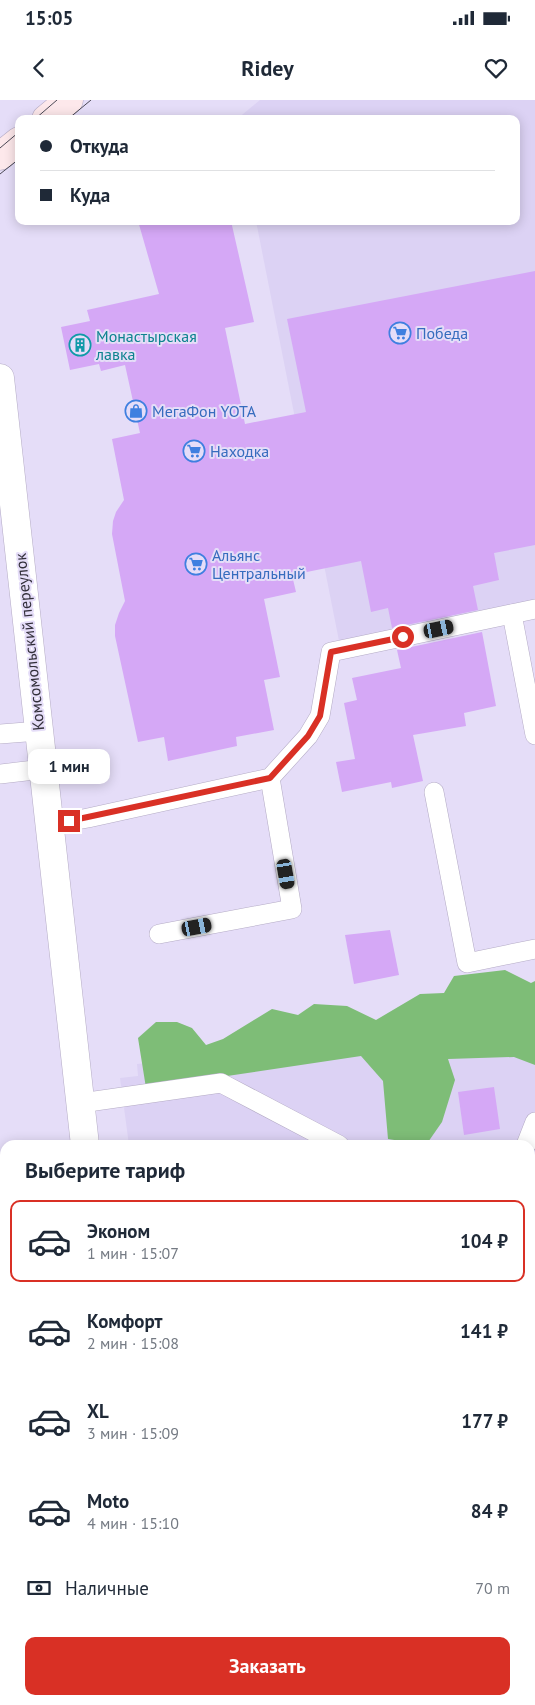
<!DOCTYPE html>
<html lang="ru">
<meta charset="utf-8">
<style>
body{margin:0;font-family:"PT Sans",sans-serif;background:#f6f6f7;color:#1f2937;height:100vh;display:flex;flex-direction:column;font-size:19px;white-space:nowrap}
*{box-sizing:border-box;margin:0}
p{font-size:16px;color:#747a83}
.icon{flex:none;width:28px;height:28px;fill:none;stroke:currentColor;stroke-width:2;stroke-linecap:round;stroke-linejoin:round}
.map{position:relative;flex:1;overflow:hidden}
.sheet{position:absolute;left:0px;top:1040px;width:535px;height:565px;display:flex;flex-direction:column;background:#fff;border-radius:15px 15px 0 0;box-shadow:0 2px 12px #0003}
.sheet>*{flex:none}
.top-card{position:absolute;left:15px;top:15px;width:505px;height:110px;border-radius:10px;box-shadow:0 2px 12px #0003;display:grid;align-content:center;height:110px;padding:0 25px;background:#fff}
.end{position:absolute;width:22px;height:22px;margin:-11px;border:6px solid #d93025;background:#fff;box-shadow:0 0 0 2px #fff}
.from{border-radius:50%}
.bubble{position:absolute;height:35px;border-radius:10px;background:#fff;box-shadow:0 2px 12px #0003;font-size:16px;font-weight:700;line-height:35px;text-align:center}
.car{position:absolute;width:15px;height:30px;margin:-15px -8px;border-radius:6px;box-shadow:0 0 4px 1px #0007;background:linear-gradient(#222 24%,#8ab4d8 0 40%,#222 0 76%,#8ab4d8 0 86%,#222 0)}
.top-card b{display:flex;align-items:center;gap:18px;height:48px;font-size:19px}
.top-card b+b{border-top:1px solid #e0e1e3}
.top-card i{width:12px;height:12px;background:#1f2937}
ul{padding:0;list-style:none}
li{display:flex;align-items:center;gap:15px;height:82px;margin:0 10px 8px;padding:0 15px;border:2px solid transparent;border-radius:10px}
li div{flex:1}
li b{display:block;font-size:19px}
li em{font-style:normal;font-weight:700}
li.selected{border-color:#d93025}
li>.icon{width:45px;height:45px;stroke-width:1.5}
h2{padding:0 25px;font-size:22px;line-height:60px}
.pay{display:flex;align-items:center;gap:12px;height:55px;padding:0 25px;font-size:19px}
.pay p{margin-inline-start:auto}
.cta{display:flex;gap:10px;margin-top:auto;padding:10px 25px}
.cta a{flex:1;height:58px;border-radius:10px;background:#d93025;color:#fff;font-size:20px;font-weight:700;line-height:58px;text-align:center}
.status{display:flex;justify-content:space-between;align-items:center;height:35px;padding:0 25px;background:#fff;direction:ltr}
.status svg{height:14px;fill:currentColor}
header{display:flex;justify-content:space-between;align-items:center;height:65px;padding:0 25px;background:#fff;font-size:22px;font-weight:700}
.map>svg:first-child{display:block}
.built{fill:#dcd2f4}
.forest{fill:#7ebd77}
.building{fill:#d5a8f6}
.lines{fill:none;stroke-linecap:round;stroke-linejoin:round}
.lane-casing{stroke:#b4abc5;stroke-width:20}
.street-casing{stroke:#b4abc5;stroke-width:29}
.secondary-casing{stroke:#b4abc5;stroke-width:29}
.lane{stroke:#fff;stroke-width:19}
.street{stroke:#fff;stroke-width:28}
.secondary{stroke:#fde8eb;stroke-width:28}
.tram{stroke:#4c4956;stroke-width:1}
.route{stroke:#d93025;stroke-width:6}
.labels{text-anchor:middle;dominant-baseline:central;stroke-width:4;stroke-linejoin:round;paint-order:stroke}
.shop-label{font-size:16px;fill:#366cbe;stroke:#e5ddf8;text-anchor:start}
.culture-label{font-size:16px;fill:#0d838f;stroke:#e5ddf8;text-anchor:start}
.street-label{font-size:16px;fill:#33303b;stroke:#e5ddf8}
</style>
<div class="status"><b>15:05</b><svg viewBox="0 0 49 12"><path d="M0 12V9h3v3zM5 12V6h3v6zM10 12V3h3v9zM15 12V0h3v12zM26 1h20v11H26zM47 4h2v5h-2z"/></svg></div>
<header><svg class="icon" aria-label="back" viewBox="0 0 24 24"><path d="M15 5l-7 7 7 7"/></svg>Ridey<svg class="icon" aria-label="heart" viewBox="0 0 24 24"><path d="M12 20l-8-8c-3-5 5-10 8-4 3-6 11-1 8 4z"/></svg></header>
<div class="map">
<svg width="535" height="1605" viewBox="0 0 535 1605">
<rect width="100%" height="100%" fill="#e5ddf8"/>
<!-- built -->
<g class="built">
<polygon points="260,0 535,0 535,516 341,551 256,121 516,121 516,19 237,19"/>
<polygon points="535,920 535,1330 530,1331 530,1045 129,1045 120,978 138,976 137,964 415,936"/>
</g>
<!-- forest -->
<polygon class="forest" points="505,870 531,883 535,881 535,965 514,957 448,959 455,980 442,1022 426,1045 388,1039 383,981 361,956 146,988 138,938 156,922 177,922 192,928 206,945 223,939 272,909 298,915 314,904 347,906 376,920 420,894 444,893 454,876"/>
<!-- building -->
<g class="building">
<polygon points="138,121 231,121 254,222 225,228 245,324 306,312 287,219 535,171 535,445 494,453 499,480 473,486 478,510 392,528 388,508 371,512 361,461 292,475 296,492 264,499 280,577 264,580 274,630 236,637 237,646 168,661 164,637 138,642 115,536 115,525 119,513 125,501 112,434 113,421 116,412 124,400 112,339 140,333 125,265 101,271 99,264 70,270 61,227 90,221 87,210 159,194"/>
<polygon points="482,532 496,606 464,613 466,626 413,635 423,681 392,688 391,682 342,692 336,662 355,659 344,603 357,600 352,578 401,568 397,550"/>
<polygon points="390,830 399,875 354,884 345,835"/>
<polygon points="494,987 500,1029 464,1035 458,992"/>
</g>
<g class="lines">
<!-- lane casing -->
<g class="lane-casing">
<g id="lane">
<polyline points="512,514 535,635"/>
<polyline points="0,634 39,631"/>
<polyline points="0,674 43,669"/>
<polyline points="434,692 467,863 535,849"/>
<polyline points="49,725 88,718 270,678 308,636 320,616 331,552 535,509"/>
<polyline points="159,834 292,809 270,678"/>
<polyline points="81,1003 221,983 339,1045"/>
<polyline points="526,1045 535,1022"/>
<polyline points="0,1124 5,1124"/>
<polyline points="308,1605 340,1600"/>
</g>
</g>
<!-- street casing -->
<g class="street-casing">
<g id="street">
<polyline points="0,278 85,1045"/>
<polyline points="530,1393 535,1392"/>
<polyline points="0,1478 5,1477"/>
<polyline points="146,1600 146,1605"/>
</g>
</g>
<!-- secondary casing -->
<g class="secondary-casing">
<g id="secondary">
<polyline points="46,19 69,0"/>
<polyline points="0,56 19,41"/>
</g>
</g>
<!-- lane -->
<use href="#lane" class="lane"/>
<!-- street -->
<use href="#street" class="street"/>
<!-- secondary -->
<use href="#secondary" class="secondary"/>
<!-- tram -->
<g class="tram">
<polyline points="35,19 57,0"/>
<polyline points="68,19 91,0"/>
<polyline points="0,48 19,32"/>
<polyline points="0,74 19,59"/>
</g>
</g>
<g class="lines">
<!-- route -->
<polyline class="route" points="69,721 270,678 308,636 320,616 331,552 403,537"/>
</g>
<!-- icons -->
<defs>
<g id="supermarket-ring" transform="scale(1.125)"><circle r="9.5" fill="#e5ddf8" stroke="#3f7fe0" stroke-width="1.5"/><path d="M-6-5.5h2.5l.6 2H6L4.5 2H-2.5L-4.4-4H-6ZM-1.5 3.2a1.3 1.3 0 1 0 .1 0ZM3 3.2a1.3 1.3 0 1 0 .1 0Z" fill="#3f7fe0"/></g>
<g id="building-ring" transform="scale(1.125)"><circle r="9.5" fill="#e5ddf8" stroke="#0f9aa8" stroke-width="1.5"/><path d="M-4-6H4V6H1V3H-1V6H-4ZM-2.5-4.3h1.7v1.8h-1.7ZM.8-4.3h1.7v1.8H.8ZM-2.5-1h1.7V.8h-1.7ZM.8-1h1.7V.8H.8Z" fill="#0f9aa8"/></g>
<g id="shop-ring" transform="scale(1.125)"><circle r="9.5" fill="#e5ddf8" stroke="#3f7fe0" stroke-width="1.5"/><path d="M-5-2.5h2.3a2.7 3.5 0 0 1 5.4 0H5L5.5 6h-11ZM-1.5-2.5h3a1.5 2.3 0 0 0-3 0Z" fill="#3f7fe0"/></g>
</defs>
<g fill-rule="evenodd">
<use href="#supermarket-ring" x="400" y="233"/>
<use href="#building-ring" x="80" y="245"/>
<use href="#shop-ring" x="136" y="311"/>
<use href="#supermarket-ring" x="194" y="351"/>
<use href="#supermarket-ring" x="196" y="464"/>
</g>
<g class="labels">
<!-- shop labels -->
<g class="shop-label">
<text x="416" y="233">Победа</text>
<text x="152" y="311">МегаФон YOTA</text>
<text x="210" y="351">Находка</text>
<text x="212" y="455">Альянс<tspan x="212" dy="18">Центральный</tspan></text>
</g>
<!-- culture labels -->
<g class="culture-label">
<text x="96" y="236">Монастырская<tspan x="96" dy="18">лавка</tspan></text>
</g>
<!-- street labels -->
<g class="street-label">
<text transform="translate(29 542) rotate(-96)">Комсомольский переулок</text>
</g>
</g>
</svg>
<i class="end from" style="left:403px;top:537px"></i>
<i class="end" style="left:69px;top:721px"></i>
<div class="bubble" style="left:28px;top:649px;width:82px">1 мин</div>
<i class="car" style="left:439px;top:529px;rotate:78deg"></i>
<i class="car" style="left:286px;top:774px;rotate:170deg"></i>
<i class="car" style="left:197px;top:827px;rotate:79deg"></i>
<div class="top-card">
<b><i class="from"></i>Откуда</b>
<b><i></i>Куда</b>
</div>
<section class="sheet">
<h2>Выберите тариф</h2>
<ul>
<li class="selected"><svg class="icon" aria-label="car" viewBox="0 0 24 24"><path d="M5 17H2v-5l4-1 3-4h7l3 4 3 1v5h-3M9 17h6M6 11h13"/><circle cx="7" cy="17" r="2"/><circle cx="17" cy="17" r="2"/></svg><div><b>Эконом</b><p>1 мин · 15:07</p></div><em>104 ₽</em></li>
<li><svg class="icon" aria-label="car" viewBox="0 0 24 24"><path d="M5 17H2v-5l4-1 3-4h7l3 4 3 1v5h-3M9 17h6M6 11h13"/><circle cx="7" cy="17" r="2"/><circle cx="17" cy="17" r="2"/></svg><div><b>Комфорт</b><p>2 мин · 15:08</p></div><em>141 ₽</em></li>
<li><svg class="icon" aria-label="car" viewBox="0 0 24 24"><path d="M5 17H2v-5l4-1 3-4h7l3 4 3 1v5h-3M9 17h6M6 11h13"/><circle cx="7" cy="17" r="2"/><circle cx="17" cy="17" r="2"/></svg><div><b>XL</b><p>3 мин · 15:09</p></div><em>177 ₽</em></li>
<li><svg class="icon" aria-label="car" viewBox="0 0 24 24"><path d="M5 17H2v-5l4-1 3-4h7l3 4 3 1v5h-3M9 17h6M6 11h13"/><circle cx="7" cy="17" r="2"/><circle cx="17" cy="17" r="2"/></svg><div><b>Moto</b><p>4 мин · 15:10</p></div><em>84 ₽</em></li>
</ul>
<div class="pay"><svg class="icon" aria-label="cash" viewBox="0 0 24 24"><path d="M3 7h18v10H3z"/><circle cx="12" cy="12" r="2"/></svg>Наличные<p>70 m</p></div>
<div class="cta"><a>Заказать</a></div>
</section>
</div>
